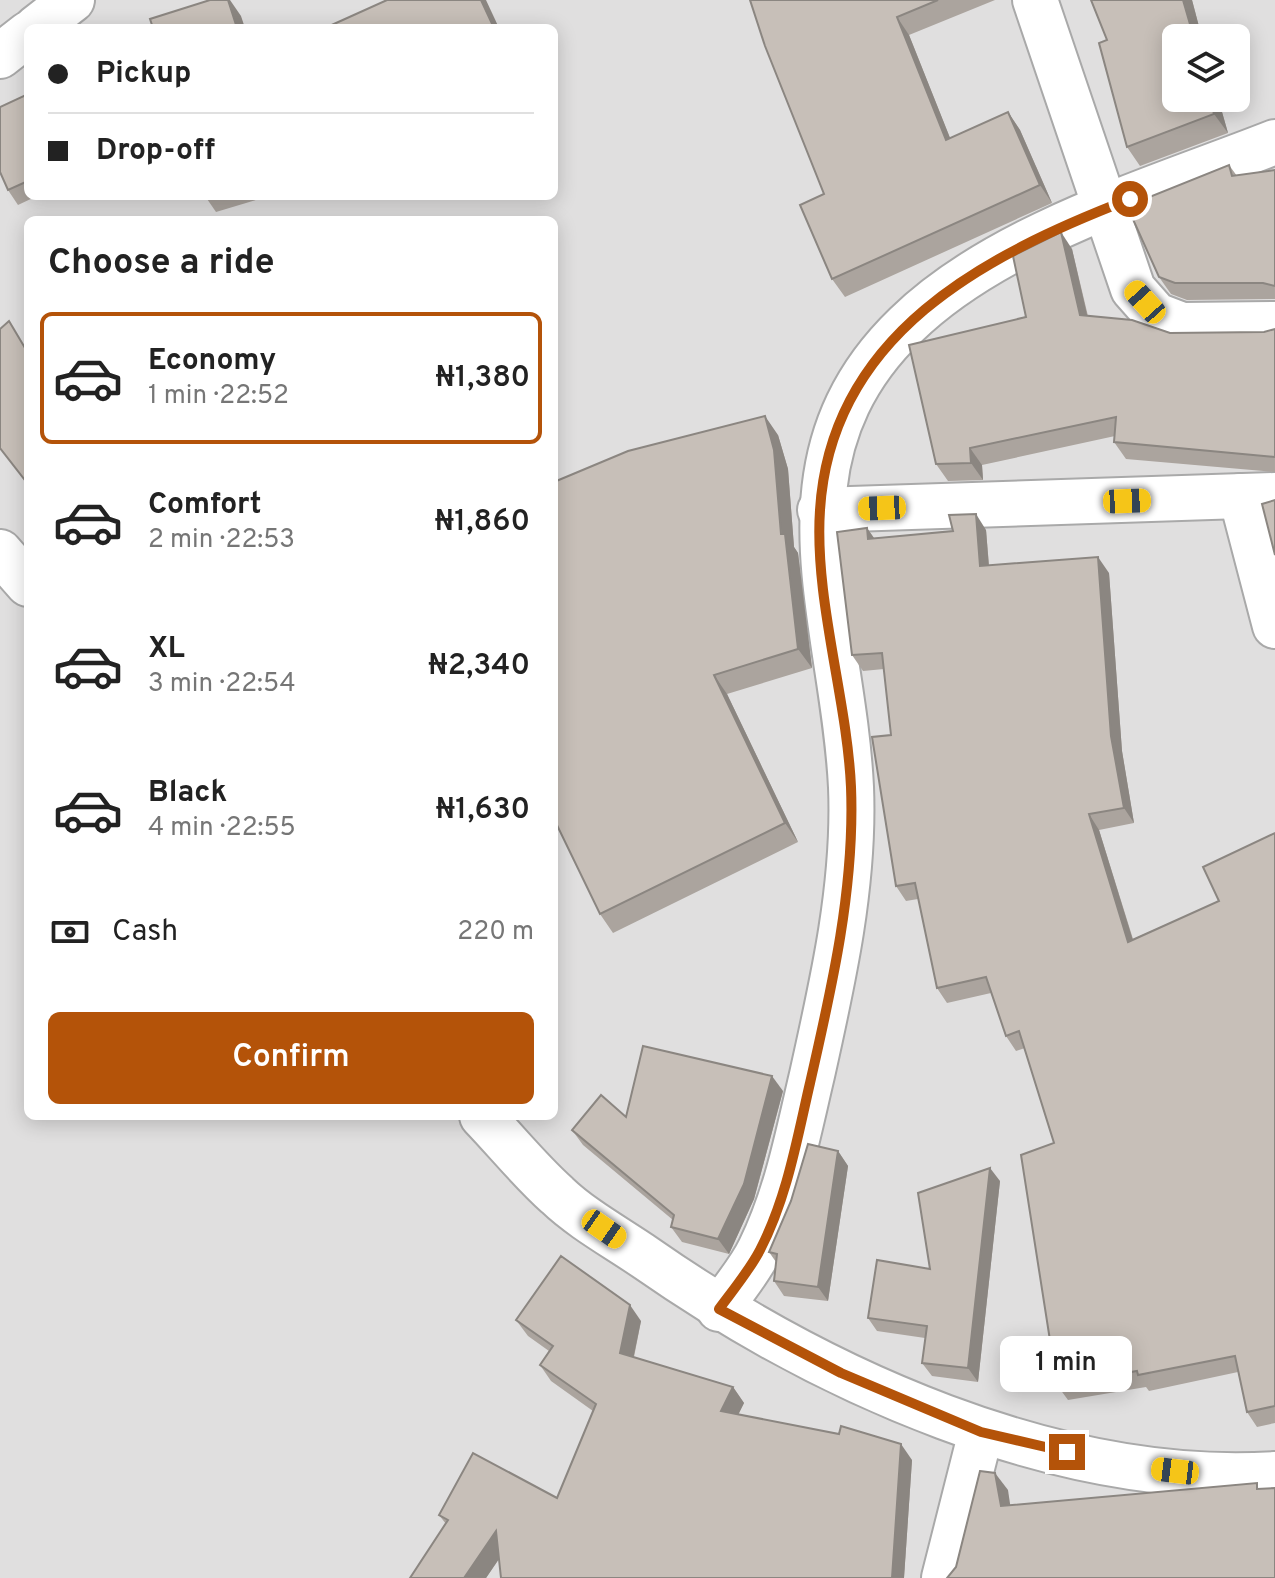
<!DOCTYPE html>
<meta charset="utf-8">
<style>
body{margin:0;font-family:Overpass,sans-serif;background:#f2f2f2;color:#222;height:100vh;display:flex;flex-direction:column;font-size:30px;white-space:nowrap}
*{box-sizing:border-box;margin:0}
p{font-size:26px;color:#767676}
.icon{flex:none;width:44px;height:44px;fill:none;stroke:currentColor;stroke-width:2;stroke-linecap:round;stroke-linejoin:round}
.map{position:relative;flex:1;overflow:hidden}
.panel{position:absolute;left:24px;top:216px;width:534px;height:904px;display:flex;flex-direction:column;background:#fff;border-radius:12px;box-shadow:0 4px 20px #0003}
.panel>*{flex:none}
.guide{position:absolute;left:24px;top:24px;width:534px;height:176px;border-radius:12px;box-shadow:0 4px 20px #0003;display:grid;align-content:center;height:176px;padding:0 24px;background:#fff}
.controls{position:absolute;left:1162px;top:24px;display:grid;gap:16px}
.controls a{display:grid;place-items:center;width:88px;height:88px;border-radius:12px;background:#fff;box-shadow:0 4px 20px #0003;font-size:40px}
.end{position:absolute;width:36px;height:36px;margin:-18px;border:10px solid #b45309;background:#fff;box-shadow:0 0 0 4px #fff}
.from{border-radius:50%}
.bubble{position:absolute;height:56px;border-radius:12px;background:#fff;box-shadow:0 4px 20px #0003;font-size:26px;font-weight:600;line-height:56px;text-align:center}
.car{position:absolute;width:24px;height:48px;margin:-24px -12px;border-radius:10px;box-shadow:0 0 6px 2px #0007;background:linear-gradient(#f5c518 24%,#345 0 40%,#f5c518 0 76%,#345 0 86%,#f5c518 0)}
.guide b{display:flex;align-items:center;gap:28px;height:76px;font-size:30px}
.guide b+b{border-top:2px solid #e0e0e0}
.guide i{width:20px;height:20px;background:#222}
ul{padding:0;list-style:none}
li{display:flex;align-items:center;gap:24px;height:132px;margin:0 16px 12px;padding:0 8px;border:4px solid transparent;border-radius:12px}
li div{flex:1}
li b{display:block;font-size:30px}
li em{font-style:normal;font-weight:600}
li.selected{border-color:#b45309}
li>.icon{width:72px;height:72px;stroke-width:1.5}
h2{padding:0 24px;font-size:36px;line-height:96px}
.pay{display:flex;align-items:center;gap:20px;height:88px;padding:0 24px;font-size:30px}
.pay p{margin-inline-start:auto}
.action{display:flex;gap:16px;margin-top:auto;padding:16px 24px}
.action a{flex:1;height:92px;border-radius:12px;background:#b45309;color:#fff;font-size:32px;font-weight:600;line-height:92px;text-align:center}
.map>svg:first-child{display:block}
.residential{fill:#e0dfdf;fill-rule:evenodd}
.lines{fill:none;stroke-linecap:round;stroke-linejoin:round}
.street-casing{stroke:#a9a9a9;stroke-width:48}
.street{stroke:#fff;stroke-width:44}
.wall{fill:#aba49e}
.shaded-wall{fill:#8b8681}
.building{fill:#c7bfb8;stroke:#8b8681;stroke-width:2}
.route{stroke:#b45309;stroke-width:10}
</style>
<div class="map">
<svg width="1275" height="1578" viewBox="0 0 1275 1578">
<rect width="100%" height="100%" fill="#f2efe9"/>
<!-- residential -->
<path class="residential" d="M 0,0 L 1275,0 L 1275,1578 L 0,1578 ZM 28,28 L 554,28 L 554,196 L 28,196 ZM 1176,38 L 1236,38 L 1236,98 L 1176,98 ZM 28,220 L 554,220 L 554,1116 L 28,1116 Z"/>
<g class="lines">
<!-- street casing -->
<g class="street-casing">
<g id="street">
<polyline points="1035,0 1133,289 1156,315 1182,325 1275,324"/>
<polyline points="36,28 72,0"/>
<polyline points="0,56 28,34"/>
<polyline points="1241,496 1275,626"/>
<polyline points="820,510 1275,495"/>
<polyline points="0,552 28,584"/>
<path d="M 482,1116 C 507,1142 530,1171 557,1195 C 582,1219 617,1238 646,1258 C 821,1380 1057,1488 1275,1474"/>
<path d="M 719,1309 C 733,1290 750,1270 760,1249 C 787,1194 798,1134 812,1075 C 833,981 855,884 851,787 C 843,621 765,461 906,325 C 998,235 1156,189 1275,142"/>
<polyline points="944,1578 981,1432"/>
</g>
</g>
<!-- street -->
<use href="#street" class="street"/>
</g>
<!-- wall -->
<g class="wall">
<polygon points="750,0 995,0 909,35 950,138 1008,112 1020,130 1052,203 845,297 832,279 824,194"/>
<polygon points="1192,0 1202,38 1176,38 1176,98 1218,98 1228,133 1140,166 1127,147 1107,40"/>
<polygon points="28,94 28,196 37,196 18,205 8,190"/>
<polygon points="1229,165 1237,176 1275,170 1275,299 1187,300 1171,294 1159,277"/>
<polygon points="205,196 269,196 216,212"/>
<polygon points="1072,249 1088,316 1170,333 1264,332 1275,329 1275,472 1126,459 1114,442 1115,436 982,465 983,480 948,481 936,464 1026,317"/>
<polygon points="778,435 788,469 794,547 798,553 812,668 727,694 798,842 613,933 600,914"/>
<polygon points="867,528 874,538 986,530 989,565 1109,573 1122,751 1134,823 1099,830 1133,939 1219,901 1275,833 1275,1423 1257,1427 1247,1412 1238,1372 1149,1391 1146,1387 1068,1400 1057,1385 1054,1143 1025,1048 1016,1051 1006,1036 991,993 947,1003 937,988 918,899 906,901 896,886 891,735 884,669 863,671 852,655"/>
<polygon points="783,1091 754,1199 729,1254 682,1242 671,1227 673,1220 583,1145 572,1130 626,1117"/>
<polygon points="838,1151 848,1166 828,1301 784,1296 774,1281 776,1262 769,1252 791,1201"/>
<polygon points="1000,1181 978,1382 932,1376 922,1363 925,1338 877,1331 868,1318 930,1269"/>
<polygon points="516,1320 641,1321 634,1357 733,1387 744,1403 738,1415 912,1460 904,1578 501,1578 499,1559 486,1578 410,1578 446,1524 439,1515 557,1498 593,1411 551,1381 540,1365 549,1351 528,1336"/>
</g>
<!-- shaded-wall -->
<g class="shaded-wall">
<polygon points="228,0 230,0 241,16 245,28 237,28"/>
<polygon points="481,0 486,0 499,28 494,28"/>
<polygon points="1183,0 1192,0 1202,38 1194,38"/>
<polygon points="897,17 909,35 958,158 946,140"/>
<polygon points="1210,98 1218,98 1228,133 1214,114"/>
<polygon points="1008,112 1020,130 1052,203 1040,185"/>
<polygon points="1061,232 1072,249 1091,332 1080,315"/>
<polygon points="765,416 778,435 788,469 794,547 798,553 812,668 798,649"/>
<polygon points="970,448 982,465 983,480 971,463"/>
<polygon points="976,514 986,530 990,581 980,566"/>
<polygon points="867,528 878,544 868,539"/>
<polygon points="1098,557 1109,573 1122,751 1134,823 1124,808 1111,736"/>
<polygon points="714,675 727,694 798,842 785,823"/>
<polygon points="1089,814 1099,830 1138,957 1128,942"/>
<polygon points="772,1076 783,1091 754,1199 729,1254 718,1239"/>
<polygon points="838,1151 848,1166 828,1301 818,1287"/>
<polygon points="990,1168 1000,1181 978,1382 968,1368"/>
<polygon points="630,1305 641,1321 631,1369 620,1353"/>
<polygon points="733,1387 744,1403 732,1427 721,1411"/>
<polygon points="901,1444 912,1460 904,1578 892,1578"/>
<polygon points="995,1473 1008,1490 1013,1524 1001,1506"/>
<polygon points="496,1531 507,1547 486,1578 464,1578"/>
</g>
<!-- building -->
<g class="building">
<polygon points="210,0 228,0 237,28 153,28 150,19"/>
<polygon points="387,0 481,0 494,28 325,28"/>
<polygon points="750,0 938,0 897,17 946,140 1008,112 1040,185 832,279 800,205 824,194 765,46"/>
<polygon points="1091,0 1183,0 1194,38 1176,38 1176,98 1210,98 1214,114 1127,147 1099,43 1107,40"/>
<polygon points="28,94 28,181 8,190 0,172 0,107"/>
<polygon points="1229,165 1232,176 1275,170 1275,286 1263,283 1175,283 1159,277 1127,206"/>
<polygon points="1061,232 1080,315 1132,320 1170,333 1264,332 1275,329 1275,457 1114,442 1116,417 970,448 971,463 936,464 909,345 1026,317 1013,256"/>
<polygon points="9,321 28,353 28,484 0,448 0,329"/>
<polygon points="765,416 774,450 781,534 785,534 798,649 714,675 785,823 600,914 554,819 554,482 628,451"/>
<polygon points="1275,500 1275,555 1262,504"/>
<polygon points="976,514 980,566 1098,557 1111,736 1124,808 1089,814 1128,942 1219,901 1203,867 1275,833 1275,1406 1247,1412 1235,1356 1138,1375 1137,1371 1057,1385 1021,1155 1054,1143 1019,1031 1006,1036 986,977 937,988 915,883 896,886 872,737 891,735 882,653 852,655 837,532 867,528 868,539 953,531 949,515"/>
<polygon points="643,1046 772,1076 744,1184 718,1239 671,1227 674,1215 572,1130 601,1095 626,1117"/>
<polygon points="808,1144 838,1151 818,1287 774,1281 777,1254 769,1252 791,1201"/>
<polygon points="990,1168 968,1368 922,1363 927,1326 868,1318 877,1260 930,1269 918,1193"/>
<polygon points="561,1256 630,1305 620,1353 733,1387 721,1411 839,1434 841,1426 901,1444 892,1578 501,1578 496,1531 464,1578 410,1578 448,1520 439,1515 473,1453 557,1498 596,1404 540,1365 553,1346 516,1320"/>
<polygon points="980,1471 995,1473 1001,1506 1257,1483 1257,1489 1275,1488 1275,1578 947,1578 956,1567"/>
</g>
<g class="lines">
<!-- route -->
<path class="route" d="M 1067,1452 L 981,1432 L 841,1373 L 719,1309 C 733,1290 749,1271 760,1250 C 787,1198 797,1139 810,1083 C 832,987 855,887 851,787 C 847,698 814,599 820,510 C 831,334 985,255 1130,199"/>
</g>
</svg>
<div class="controls">
<a><svg class="icon" aria-label="layers" viewBox="0 0 24 24"><path d="M12 4l9 5-9 5-9-5zM3 14l9 5 9-5"/></svg></a>
</div>
<i class="end from" style="left:1130px;top:199px"></i>
<i class="end" style="left:1067px;top:1452px"></i>
<div class="bubble" style="left:1000px;top:1336px;width:132px">1 min</div>
<i class="car" style="left:1145px;top:302px;rotate:318deg"></i>
<i class="car" style="left:1127px;top:501px;rotate:88deg"></i>
<i class="car" style="left:882px;top:508px;rotate:268deg"></i>
<i class="car" style="left:604px;top:1229px;rotate:125deg"></i>
<i class="car" style="left:1175px;top:1471px;rotate:277deg"></i>
<div class="guide">
<b><i class="from"></i>Pickup</b>
<b><i></i>Drop-off</b>
</div>
<section class="panel">
<h2>Choose a ride</h2>
<ul>
<li class="selected"><svg class="icon" aria-label="car" viewBox="0 0 24 24"><path d="M5 17H2v-5l4-1 3-4h7l3 4 3 1v5h-3M9 17h6M6 11h13"/><circle cx="7" cy="17" r="2"/><circle cx="17" cy="17" r="2"/></svg><div><b>Economy</b><p>1 min · 22:52</p></div><em>₦1,380</em></li>
<li><svg class="icon" aria-label="car" viewBox="0 0 24 24"><path d="M5 17H2v-5l4-1 3-4h7l3 4 3 1v5h-3M9 17h6M6 11h13"/><circle cx="7" cy="17" r="2"/><circle cx="17" cy="17" r="2"/></svg><div><b>Comfort</b><p>2 min · 22:53</p></div><em>₦1,860</em></li>
<li><svg class="icon" aria-label="car" viewBox="0 0 24 24"><path d="M5 17H2v-5l4-1 3-4h7l3 4 3 1v5h-3M9 17h6M6 11h13"/><circle cx="7" cy="17" r="2"/><circle cx="17" cy="17" r="2"/></svg><div><b>XL</b><p>3 min · 22:54</p></div><em>₦2,340</em></li>
<li><svg class="icon" aria-label="car" viewBox="0 0 24 24"><path d="M5 17H2v-5l4-1 3-4h7l3 4 3 1v5h-3M9 17h6M6 11h13"/><circle cx="7" cy="17" r="2"/><circle cx="17" cy="17" r="2"/></svg><div><b>Black</b><p>4 min · 22:55</p></div><em>₦1,630</em></li>
</ul>
<div class="pay"><svg class="icon" aria-label="cash" viewBox="0 0 24 24"><path d="M3 7h18v10H3z"/><circle cx="12" cy="12" r="2"/></svg>Cash<p>220 m</p></div>
<div class="action"><a>Confirm</a></div>
</section>
</div>
